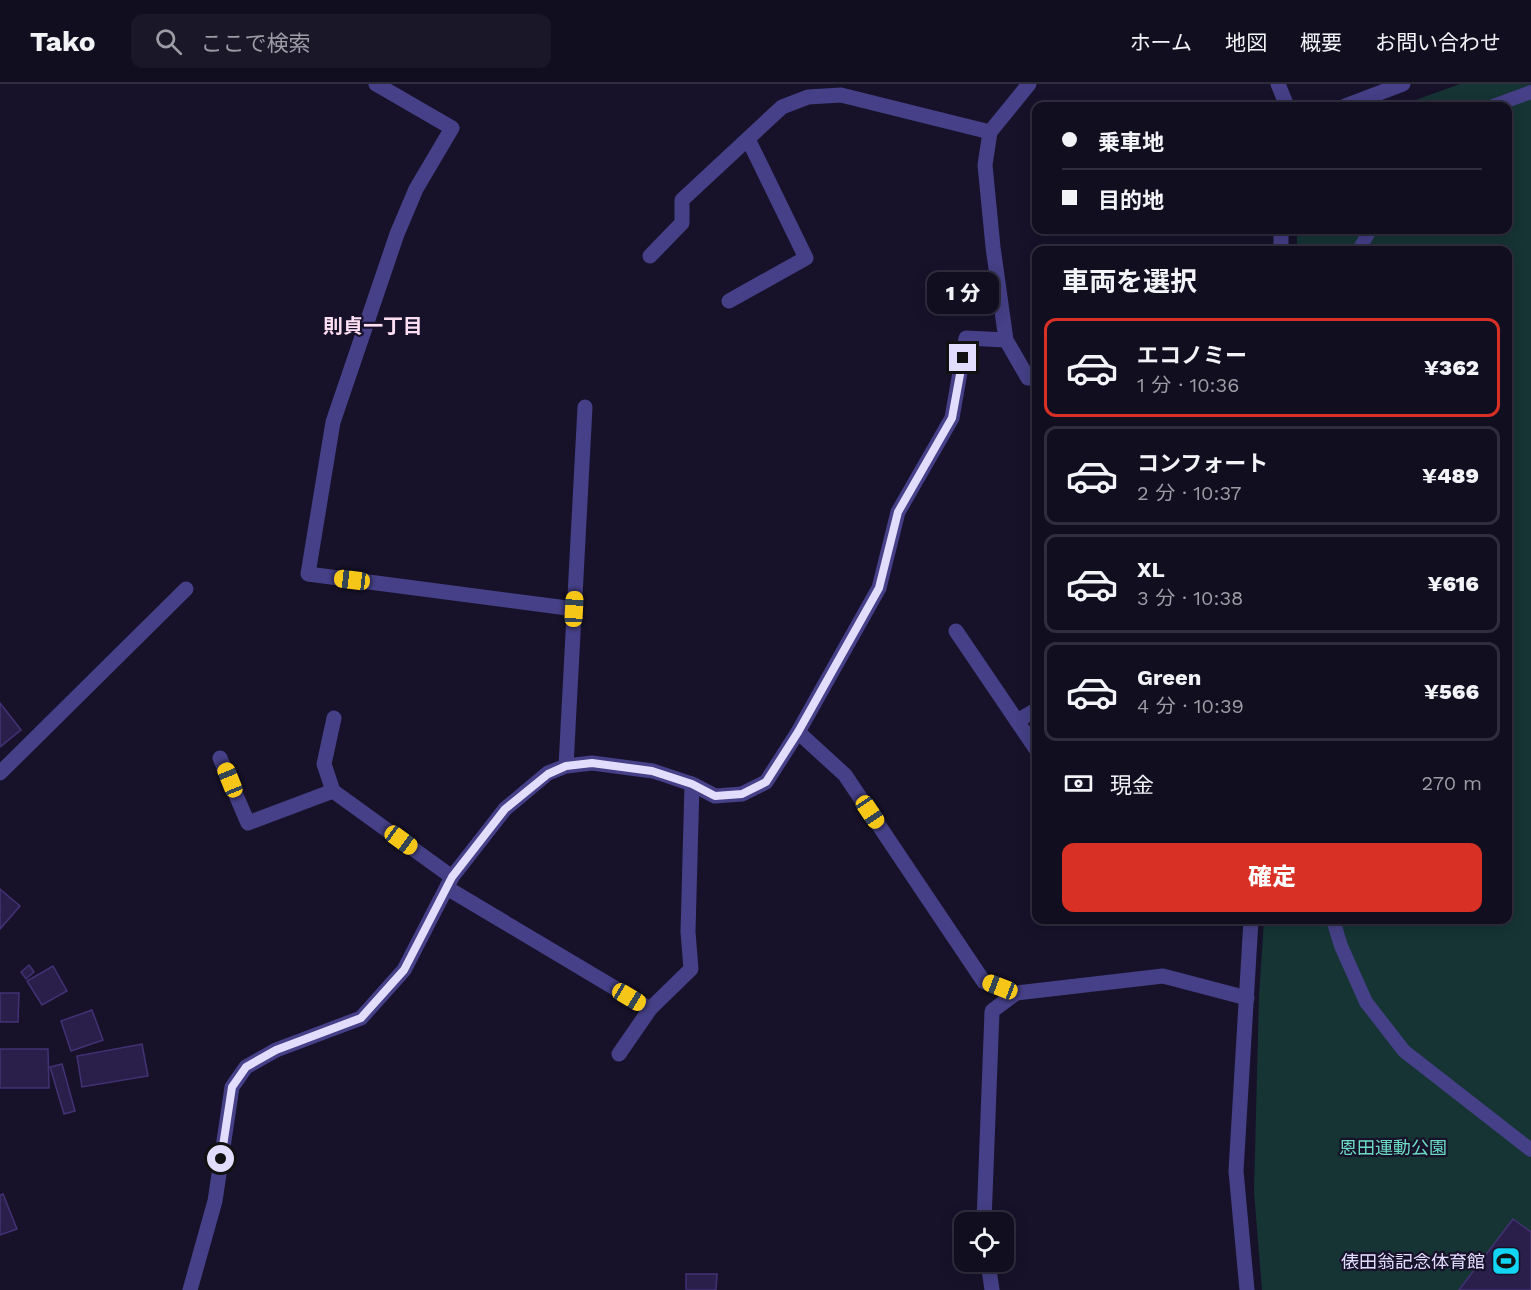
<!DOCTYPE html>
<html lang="ja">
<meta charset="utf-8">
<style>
body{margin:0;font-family:"Work Sans","Noto Sans JP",sans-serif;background:#1a1729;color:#f1f3f6;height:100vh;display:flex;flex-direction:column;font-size:22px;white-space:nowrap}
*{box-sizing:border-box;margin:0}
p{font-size:20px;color:#9c9ca5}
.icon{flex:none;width:33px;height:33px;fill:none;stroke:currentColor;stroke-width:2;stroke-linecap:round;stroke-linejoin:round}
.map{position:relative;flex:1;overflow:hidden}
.drawer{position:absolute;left:1032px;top:162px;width:480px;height:678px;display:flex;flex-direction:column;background:#110e20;border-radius:12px;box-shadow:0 3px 15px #0003,0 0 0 2px #302e3e}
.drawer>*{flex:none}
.top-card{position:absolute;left:1032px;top:18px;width:480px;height:132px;border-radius:12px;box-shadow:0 3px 15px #0003,0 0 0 2px #302e3e;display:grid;align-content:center;height:132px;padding:0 30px;background:#110e20}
.controls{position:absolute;left:954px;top:1128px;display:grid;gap:12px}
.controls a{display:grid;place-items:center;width:60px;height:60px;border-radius:12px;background:#110e20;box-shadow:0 3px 15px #0003,0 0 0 2px #302e3e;font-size:30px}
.end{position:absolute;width:27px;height:27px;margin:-14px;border:8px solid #e2ddfd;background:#111;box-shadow:0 0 0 3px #111}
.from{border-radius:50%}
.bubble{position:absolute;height:42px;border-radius:12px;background:#110e20;box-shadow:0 3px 15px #0003,0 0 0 2px #302e3e;font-size:20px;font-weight:800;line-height:42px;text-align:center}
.car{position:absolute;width:18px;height:36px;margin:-18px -9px;border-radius:8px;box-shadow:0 0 4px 2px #0007;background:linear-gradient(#f5c518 24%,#345 0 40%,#f5c518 0 76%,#345 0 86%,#f5c518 0)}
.top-card b{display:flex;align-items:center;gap:21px;height:57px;font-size:22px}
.top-card b+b{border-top:2px solid #302e3e}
.top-card i{width:15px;height:15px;background:#f1f3f6}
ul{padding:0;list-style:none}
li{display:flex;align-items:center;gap:18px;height:99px;margin:0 12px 9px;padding:0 18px;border:3px solid #302e3e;border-radius:12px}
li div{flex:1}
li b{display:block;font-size:22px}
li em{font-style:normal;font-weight:800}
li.selected{border-color:#d93025}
li>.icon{width:54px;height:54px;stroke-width:1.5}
h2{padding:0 30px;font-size:27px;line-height:72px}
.pay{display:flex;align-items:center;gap:15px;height:66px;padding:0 30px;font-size:22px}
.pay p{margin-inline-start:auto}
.primary-button{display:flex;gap:12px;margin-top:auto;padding:12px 30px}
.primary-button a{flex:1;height:69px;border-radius:12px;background:#d93025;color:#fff;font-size:24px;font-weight:800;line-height:69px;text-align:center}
header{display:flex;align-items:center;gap:36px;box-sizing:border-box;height:84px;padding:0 30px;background:#110e20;border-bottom:2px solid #302e3e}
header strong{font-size:28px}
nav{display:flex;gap:33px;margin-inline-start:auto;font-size:21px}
.search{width:420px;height:54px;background:#1a1729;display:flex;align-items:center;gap:15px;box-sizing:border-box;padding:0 21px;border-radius:12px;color:#9c9ca5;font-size:22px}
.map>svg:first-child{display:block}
.green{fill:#163434}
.building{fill:#2a1f4a;stroke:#423275;stroke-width:1.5}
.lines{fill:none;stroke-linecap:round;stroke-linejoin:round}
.service{stroke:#454087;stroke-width:14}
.minor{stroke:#454087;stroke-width:15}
.route{stroke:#e2ddfd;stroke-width:8}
.labels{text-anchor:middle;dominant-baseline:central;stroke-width:4.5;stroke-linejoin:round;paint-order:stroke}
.park-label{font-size:18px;fill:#6bdcc4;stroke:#17122a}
.poi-label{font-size:18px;fill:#e2ddfd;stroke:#17122a;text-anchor:end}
.neighbourhood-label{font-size:20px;font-weight:bold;fill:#fedff1;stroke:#17122a}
</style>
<header>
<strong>Tako</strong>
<div class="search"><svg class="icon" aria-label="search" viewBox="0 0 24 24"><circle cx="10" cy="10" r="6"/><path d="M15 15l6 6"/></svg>ここで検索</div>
<nav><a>ホーム</a><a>地図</a><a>概要</a><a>お問い合わせ</a></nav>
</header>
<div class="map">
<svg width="1531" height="1206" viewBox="0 0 1531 1206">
<rect width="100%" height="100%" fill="#17122a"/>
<!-- green -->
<polygon class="green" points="1460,0 1531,0 1531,1206 1262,1206 1254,1108 1259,912 1264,836 1508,836 1508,166 1297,166 1297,146 1508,146 1508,22 1399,22"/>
<!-- building -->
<g class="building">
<polygon points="0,619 21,646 0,663"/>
<polygon points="0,805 20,822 0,845"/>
<polygon points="29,881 34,888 26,895 21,888"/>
<polygon points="53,882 67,907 42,921 27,897"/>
<polygon points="0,909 19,909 18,938 0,938"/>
<polygon points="92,926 103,956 71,967 61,937"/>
<polygon points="142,960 148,992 82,1003 77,972"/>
<polygon points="0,965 48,965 49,1004 0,1004"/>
<polygon points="62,980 75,1027 64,1030 50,983"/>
<polygon points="3,1110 17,1145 0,1151 0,1111"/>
<polygon points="1513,1135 1531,1148 1531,1206 1459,1206"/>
<polygon points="686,1190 717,1190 716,1206 686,1206"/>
</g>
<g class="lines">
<!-- service -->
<g class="service">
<polyline points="1493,22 1531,8"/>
<polyline points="1359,166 1370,146"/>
<polyline points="1333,836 1341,862 1366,918 1404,967 1531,1066"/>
</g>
<!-- minor -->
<g class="minor">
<polyline points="376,0 452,44 416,105 397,150 333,338 308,490 575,525"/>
<polyline points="1029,0 990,48 985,81 993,163 1006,256 1028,294 1036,294"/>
<polyline points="1278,0 1287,22"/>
<polyline points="1345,22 1403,0"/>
<polyline points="1281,146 1281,166"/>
<polyline points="650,172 682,139 682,116 782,23 808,13 841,11 990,48"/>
<polyline points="729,217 806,174 748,55"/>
<polyline points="956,547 1017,637"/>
<polyline points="1036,626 1017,637 1036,665"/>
<polyline points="334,634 324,680 333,707 452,793"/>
<polyline points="798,648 845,691 984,898 1016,909 1163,892 1247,914"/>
<polyline points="220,674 248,739 333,707"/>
<polyline points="566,682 585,323"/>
<polyline points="0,689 186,505"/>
<polyline points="447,804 650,925"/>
<polyline points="619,970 650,925 691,885 688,848 692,700"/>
<polyline points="984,1138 992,927 1016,909"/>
<polyline points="988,1178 992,1206"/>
<polyline points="190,1206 215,1117 232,1003 246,983 276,966 361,934 404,886 452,793 505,725 548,689 566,682 592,679 653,687 692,700 715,712 742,710 766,698 798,648 879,504 898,428 952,334 966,254 1006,256"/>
<polyline points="1247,1206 1236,1087 1251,836"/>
</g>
</g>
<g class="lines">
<!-- route -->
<polyline class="route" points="221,1075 232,1003 246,983 276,966 361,934 404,886 452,793 505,725 548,690 566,682 592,679 652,687 692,700 715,712 742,710 766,698 798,648 879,504 898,428 952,334 963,274"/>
</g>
<!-- icons -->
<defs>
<g id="stadium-square" transform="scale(1.5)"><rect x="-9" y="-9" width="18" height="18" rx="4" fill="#12d5f4" stroke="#17122a"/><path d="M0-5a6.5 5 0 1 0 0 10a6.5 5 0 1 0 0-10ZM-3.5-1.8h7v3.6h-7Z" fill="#111"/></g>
</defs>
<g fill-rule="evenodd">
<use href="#stadium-square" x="1506" y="1177"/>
</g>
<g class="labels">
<!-- park labels -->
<g class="park-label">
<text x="1393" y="1063">恩田運動公園</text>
</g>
<!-- poi labels -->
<g class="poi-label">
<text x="1485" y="1177">俵田翁記念体育館</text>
</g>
<!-- neighbourhood labels -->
<g class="neighbourhood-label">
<text x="373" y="242">則貞一丁目</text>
</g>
</g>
</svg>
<div class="controls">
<a><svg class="icon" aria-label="locate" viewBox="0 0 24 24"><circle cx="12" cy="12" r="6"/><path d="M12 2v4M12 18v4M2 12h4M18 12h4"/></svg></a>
</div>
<i class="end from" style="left:221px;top:1075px"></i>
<i class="end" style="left:963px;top:274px"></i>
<div class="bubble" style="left:927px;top:188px;width:72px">1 分</div>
<i class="car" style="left:352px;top:496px;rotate:277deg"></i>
<i class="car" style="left:574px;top:525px;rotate:3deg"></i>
<i class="car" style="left:230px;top:696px;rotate:338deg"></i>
<i class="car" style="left:870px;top:728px;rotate:146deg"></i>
<i class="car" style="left:401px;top:756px;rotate:126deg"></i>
<i class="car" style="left:1000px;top:903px;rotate:291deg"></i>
<i class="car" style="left:629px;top:913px;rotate:121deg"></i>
<div class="top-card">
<b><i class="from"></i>乗車地</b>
<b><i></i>目的地</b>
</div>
<section class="drawer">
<h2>車両を選択</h2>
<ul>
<li class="selected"><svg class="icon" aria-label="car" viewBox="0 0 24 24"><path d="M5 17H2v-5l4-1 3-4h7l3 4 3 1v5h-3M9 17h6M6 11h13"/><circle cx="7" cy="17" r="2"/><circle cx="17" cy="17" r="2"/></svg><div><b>エコノミー</b><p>1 分 · 10:36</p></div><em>¥362</em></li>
<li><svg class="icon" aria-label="car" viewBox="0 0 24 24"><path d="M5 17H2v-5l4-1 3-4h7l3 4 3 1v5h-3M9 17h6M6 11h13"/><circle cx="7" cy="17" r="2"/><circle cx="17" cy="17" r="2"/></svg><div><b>コンフォート</b><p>2 分 · 10:37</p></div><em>¥489</em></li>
<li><svg class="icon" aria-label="car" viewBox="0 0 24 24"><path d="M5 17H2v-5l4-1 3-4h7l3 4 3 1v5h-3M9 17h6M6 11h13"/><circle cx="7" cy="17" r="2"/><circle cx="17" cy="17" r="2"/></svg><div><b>XL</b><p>3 分 · 10:38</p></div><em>¥616</em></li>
<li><svg class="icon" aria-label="car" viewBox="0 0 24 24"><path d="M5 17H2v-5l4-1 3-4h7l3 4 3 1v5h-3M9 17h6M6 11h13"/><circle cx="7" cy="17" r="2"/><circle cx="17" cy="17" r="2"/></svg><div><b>Green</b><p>4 分 · 10:39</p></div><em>¥566</em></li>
</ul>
<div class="pay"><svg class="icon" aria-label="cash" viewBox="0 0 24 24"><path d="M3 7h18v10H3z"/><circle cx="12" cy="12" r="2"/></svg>現金<p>270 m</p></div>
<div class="primary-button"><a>確定</a></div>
</section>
</div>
